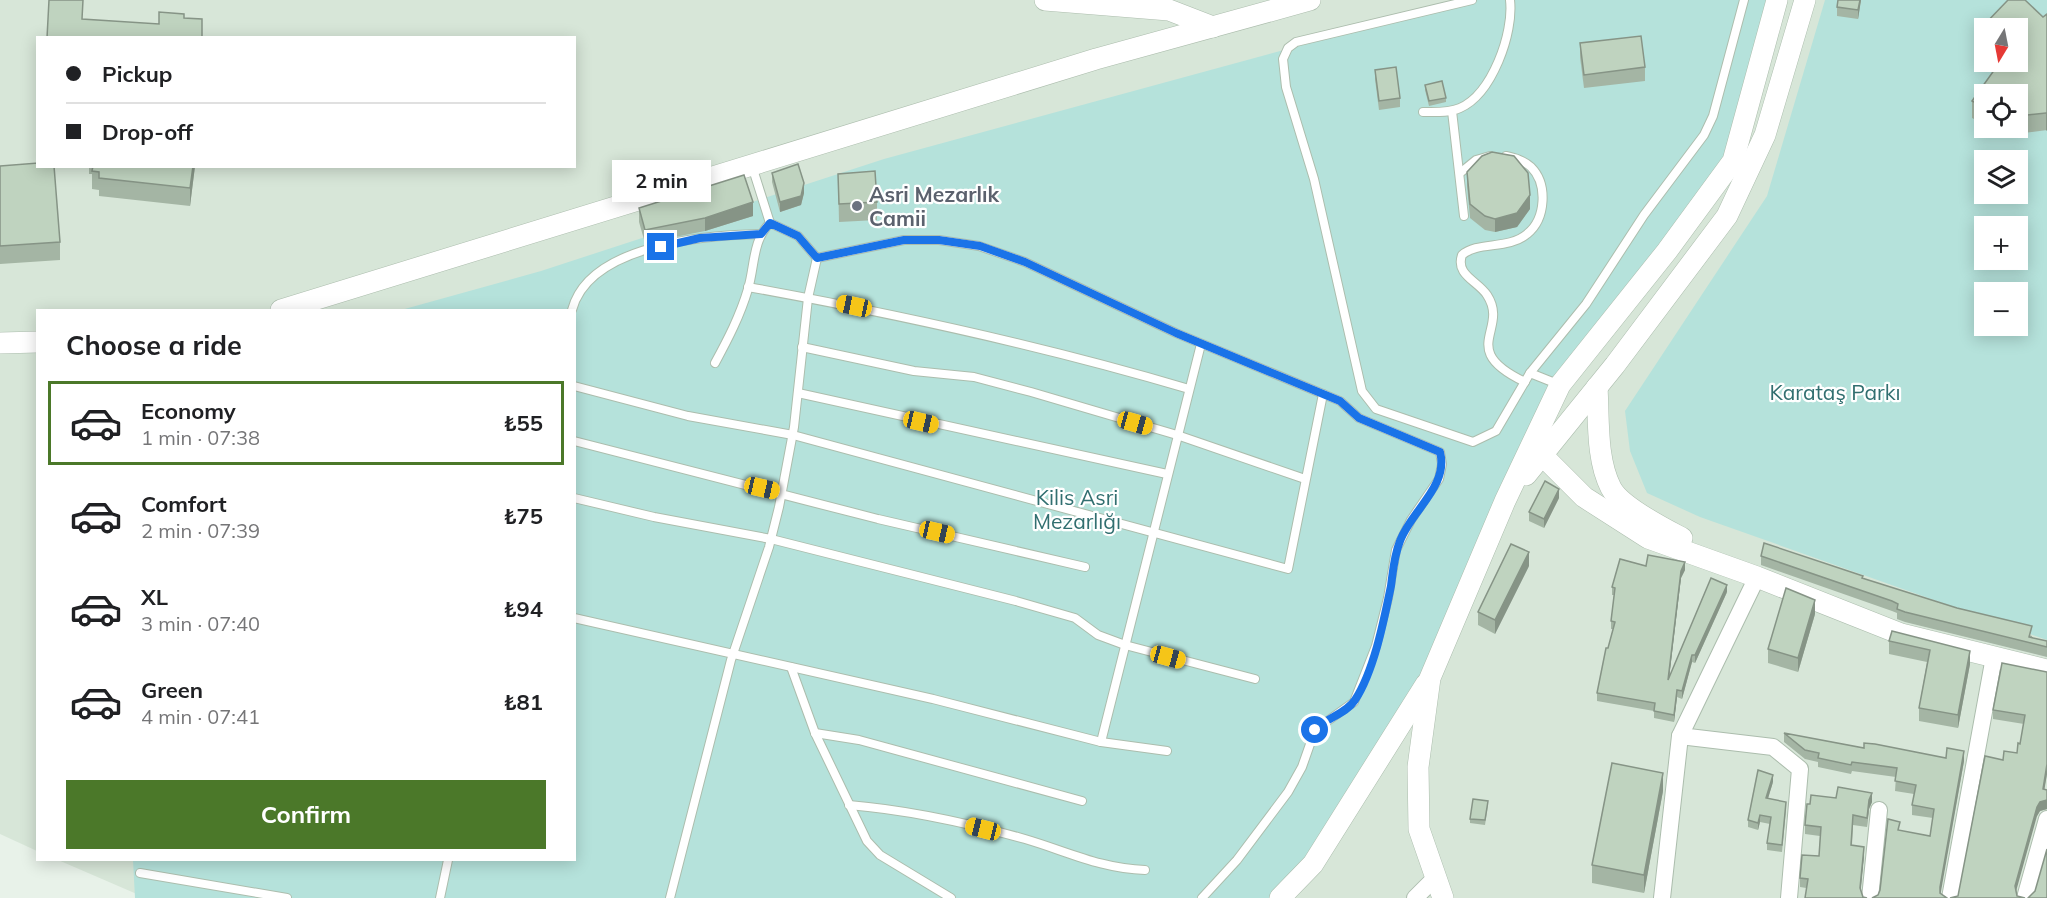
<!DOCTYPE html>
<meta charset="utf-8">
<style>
body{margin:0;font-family:Mulish,sans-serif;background:#f6f6f6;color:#202124;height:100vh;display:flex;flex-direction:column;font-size:22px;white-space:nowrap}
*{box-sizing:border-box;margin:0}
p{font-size:20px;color:#757577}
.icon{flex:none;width:33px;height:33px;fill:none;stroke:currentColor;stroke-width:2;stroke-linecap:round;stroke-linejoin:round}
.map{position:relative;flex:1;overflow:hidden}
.details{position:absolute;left:36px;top:309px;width:540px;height:552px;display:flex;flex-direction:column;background:#fff;border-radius:0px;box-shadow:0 3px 15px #0003}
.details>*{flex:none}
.hud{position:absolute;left:36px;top:36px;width:540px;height:132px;border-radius:0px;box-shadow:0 3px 15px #0003;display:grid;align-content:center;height:132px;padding:0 30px;background:#fff}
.needle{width:39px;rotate:190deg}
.fabs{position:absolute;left:1974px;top:18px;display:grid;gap:12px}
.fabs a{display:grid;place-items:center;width:54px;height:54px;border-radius:0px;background:#fff;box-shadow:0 3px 15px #0003;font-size:30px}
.end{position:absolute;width:27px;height:27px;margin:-14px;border:8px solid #1a73e8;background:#fff;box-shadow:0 0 0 3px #fff}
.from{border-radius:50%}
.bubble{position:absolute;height:42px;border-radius:0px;background:#fff;box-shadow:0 3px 15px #0003;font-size:20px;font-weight:700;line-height:42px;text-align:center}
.car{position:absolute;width:18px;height:36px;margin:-18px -9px;border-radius:8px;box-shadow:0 0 4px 2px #0007;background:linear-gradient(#f5c518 24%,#345 0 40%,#f5c518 0 76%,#345 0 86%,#f5c518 0)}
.hud b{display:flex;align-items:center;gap:21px;height:57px;font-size:22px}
.hud b+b{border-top:2px solid #e0e0e0}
.hud i{width:15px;height:15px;background:#202124}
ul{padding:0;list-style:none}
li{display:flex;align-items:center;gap:18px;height:84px;margin:0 12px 9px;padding:0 18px;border:3px solid transparent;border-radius:0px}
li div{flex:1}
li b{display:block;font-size:22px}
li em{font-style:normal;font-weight:700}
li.selected{border-color:#4b7829}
li>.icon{width:54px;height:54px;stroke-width:1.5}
h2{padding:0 30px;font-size:27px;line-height:72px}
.action{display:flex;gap:12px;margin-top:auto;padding:12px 30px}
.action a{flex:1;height:69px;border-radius:0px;background:#4b7829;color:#fff;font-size:24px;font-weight:700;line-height:69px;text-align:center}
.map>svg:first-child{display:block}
.residential{fill:#d7e6d8;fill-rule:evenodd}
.green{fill:#b5e2db;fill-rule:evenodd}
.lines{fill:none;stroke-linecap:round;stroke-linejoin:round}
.service-casing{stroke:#acbdad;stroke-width:10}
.minor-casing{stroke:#acbdad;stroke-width:18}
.tertiary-casing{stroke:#acbdad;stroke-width:22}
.service{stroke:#fff;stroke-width:8}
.minor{stroke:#fff;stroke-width:16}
.tertiary{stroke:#fff;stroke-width:21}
.wall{fill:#a4b5a4}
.shaded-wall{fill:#869486}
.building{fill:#bfd3bf;stroke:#869486;stroke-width:1.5}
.route{stroke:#1a73e8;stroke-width:8}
.worship-dot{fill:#6b7280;stroke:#fff;stroke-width:2}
.labels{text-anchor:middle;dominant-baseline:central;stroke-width:4.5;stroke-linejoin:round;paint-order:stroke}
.worship-label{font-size:21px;font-weight:bold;fill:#5b616d;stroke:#fff;text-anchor:start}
.park-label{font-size:21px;fill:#316f70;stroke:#fff}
</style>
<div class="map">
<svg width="2047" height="898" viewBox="0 0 2047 898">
<rect width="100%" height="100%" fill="#e8f2e9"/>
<!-- residential -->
<path class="residential" d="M 0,0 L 2047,0 L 2047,898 L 146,898 L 58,860 L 574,860 L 574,310 L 38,310 L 37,851 L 0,834 ZM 1984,28 L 2018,28 L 2018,62 L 1984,62 ZM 38,38 L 574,38 L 574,166 L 38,166 ZM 1984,94 L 2018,94 L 2018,128 L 1984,128 ZM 1984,160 L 2018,160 L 2018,194 L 1984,194 ZM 1984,226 L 2018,226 L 2018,260 L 1984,260 ZM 1984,292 L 2018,292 L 2018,326 L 1984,326 Z"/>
<!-- green -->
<g class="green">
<polygon points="1467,0 1782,0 1731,165 1555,397 1468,606 1282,898 135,898 133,860 574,860 574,310 401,310 541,271 884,159"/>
<path d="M 1825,0 L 2047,0 L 2047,640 L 1700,517 L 1647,493 L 1630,451 L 1625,411 L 1767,196 ZM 1984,28 L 2018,28 L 2018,62 L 1984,62 ZM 1984,94 L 2018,94 L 2018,128 L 1984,128 ZM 1984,160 L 2018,160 L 2018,194 L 1984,194 ZM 1984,226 L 2018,226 L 2018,260 L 1984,260 ZM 1984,292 L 2018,292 L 2018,326 L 1984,326 Z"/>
</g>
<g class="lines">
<!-- service casing -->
<g class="service-casing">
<g id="service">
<polyline points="1472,0 1296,42 1288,48 1283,59 1286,87 1314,179 1362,391 1376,409 1473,442 1496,431 1530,373 1586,304 1644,215 1704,135 1713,116 1744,0"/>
<polyline points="1452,111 1464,216"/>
<path d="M 1423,112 C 1435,112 1449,113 1460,108 C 1492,94 1514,33 1510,0"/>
<path d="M 1506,156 C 1515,158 1523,160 1531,167 C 1548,184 1546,219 1527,234 C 1508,250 1478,241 1462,255 C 1455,275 1478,281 1487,295 C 1510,330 1456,349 1525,382"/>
<polyline points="752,166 770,223"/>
<polyline points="1460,173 1476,160 1490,156"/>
<polyline points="817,258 904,240 939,240 979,246 1025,262 1176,333 1340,401 1359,418 1440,452 1442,464 1439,479 1411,520 1396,550 1388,598 1376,646 1354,702 1315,730 1302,767 1288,792 1237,860 1202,898"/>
<path d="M 748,287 C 897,314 1044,346 1189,389"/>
<path d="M 572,310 C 589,245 704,235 761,234"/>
<polyline points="802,347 914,371 974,377 1031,392 1177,435 1305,479"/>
<path d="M 715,363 C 728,339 740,316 748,289 C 755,266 752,241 770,223"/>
<polyline points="1530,373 1560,385"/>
<polyline points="574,386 688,416 793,435 1288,569 1323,394"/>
<polyline points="798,393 1167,474"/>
<polyline points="574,441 878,519 1085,567"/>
<polyline points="574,498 654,517 771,539 1016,601 1075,618 1098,635 1125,645 1255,679"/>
<polyline points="574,618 933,699 1101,742 1167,751"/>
<polyline points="791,667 815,733 867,841 880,855 951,898"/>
<polyline points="815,733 859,740 1082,801"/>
<polyline points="1101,742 1201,344"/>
<path d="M 849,805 C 908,810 968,823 1025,839 C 1066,851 1102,869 1145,870"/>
<polyline points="140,873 287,898"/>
<polyline points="440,898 448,860"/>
<polyline points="670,898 731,660 769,547 779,507 794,427 808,298 817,258 798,236 770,223"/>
</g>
</g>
<!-- minor casing -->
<g class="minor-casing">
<g id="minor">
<polyline points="1680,736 1773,747 1800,769 1789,898"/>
<polyline points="1415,898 1436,877"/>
<polyline points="1662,898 1680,736 1757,577"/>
<polyline points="1870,898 1879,810"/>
<polyline points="1950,898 1994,657"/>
<polyline points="2025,898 2047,819"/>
</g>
</g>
<!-- tertiary casing -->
<g class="tertiary-casing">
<g id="tertiary">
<polyline points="1045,0 1169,10 1213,27"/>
<polyline points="281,310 1096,59 1310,0"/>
<polyline points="0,343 38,342"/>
<path d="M 1597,387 C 1599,419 1596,459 1611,488 C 1621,507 1663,528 1682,538"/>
<polyline points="1533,446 1584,497 1648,538 1757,577 1901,634 2047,670"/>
<polyline points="1526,475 1615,365 1727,216 1765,135 1805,0"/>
<polyline points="1280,898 1313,864 1426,684"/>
<polyline points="1443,898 1419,829 1418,767 1430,678 1505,501 1560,385 1667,251 1733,161 1777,0"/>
</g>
</g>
<!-- service -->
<use href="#service" class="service"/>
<!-- minor -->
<use href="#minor" class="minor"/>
<!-- tertiary -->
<use href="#tertiary" class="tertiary"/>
</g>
<!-- wall -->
<g class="wall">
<polygon points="1861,0 1858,19 1837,16 1837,7"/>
<polygon points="2047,14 2047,130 2015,134 2000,131 1992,128 2018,128 2018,94 1984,94 1984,124 1972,118 1972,101 2018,62 1984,28 1984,46 1982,44 1982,27 2043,17"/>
<polygon points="1580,43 1645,67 1645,81 1584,88 1580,57"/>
<polygon points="1375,70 1400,98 1400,107 1379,110 1375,79"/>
<polygon points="1425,85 1446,98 1446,102 1429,106 1425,90"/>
<polygon points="0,166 60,242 60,260 0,264"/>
<polygon points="89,166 195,166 190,206 99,196 99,190 92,189 92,174 89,174"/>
<polygon points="1467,172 1530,209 1517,227 1495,232 1485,230 1470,218 1467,186"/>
<polygon points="772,173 804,193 801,205 780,212 772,182"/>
<polygon points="838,174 877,202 877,220 839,222"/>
<polygon points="639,208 753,216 705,231 645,243 639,222"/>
<polygon points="1559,498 1544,528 1529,521 1529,512"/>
<polygon points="1761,556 1863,579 2032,636 2032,638 2047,641 2047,657 1905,622 1897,619 1897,613 1892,611 1761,565"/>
<polygon points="1529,566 1495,634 1478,625 1478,612"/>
<polygon points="1646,566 1685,570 1681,578 1669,677 1727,592 1695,663 1692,662 1682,699 1677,697 1674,722 1654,718 1654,711 1597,701 1597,693 1613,629 1611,629 1611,621 1614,595 1612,595 1612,587"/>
<polygon points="1815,614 1798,672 1768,663 1768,649"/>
<polygon points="1892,631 1970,664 1958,728 1919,721 1919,708 1927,662 1889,654 1889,641"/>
<polygon points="2047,672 2047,774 2044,789 2047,790 2047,809 2040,811 2037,816 1958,896 2003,760 2017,753 2020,744 2024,724 1993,719 1993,710"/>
<polygon points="1784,733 1864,748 1964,761 1940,893 1878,895 1900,831 1930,836 1933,818 1912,815 1912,805 1914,794 1895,791 1896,777 1852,771 1851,774 1818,767 1818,762 1805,759 1784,742"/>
<polygon points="1773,782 1768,798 1786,809 1782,852 1767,850 1767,843 1770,824 1760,822 1758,830 1748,827 1748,820"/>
<polygon points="1663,791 1644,893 1592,883 1592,865"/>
<polygon points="1872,802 1869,809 1867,827 1853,825 1852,845 1864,856 1860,890 1863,897 1800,887 1800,878 1819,856 1820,836 1805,834 1805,825 1810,804"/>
<polygon points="1488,805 1485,825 1470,823 1470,819"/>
</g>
<!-- shaded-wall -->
<g class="shaded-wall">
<polygon points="1860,0 1861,0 1858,19 1858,10"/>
<polygon points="2046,113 2047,113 2047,130 2046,131"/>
<polygon points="193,166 195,166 190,206 190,188"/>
<polygon points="804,183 804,193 801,205 780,212 780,202"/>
<polygon points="1530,195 1530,209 1517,227 1495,232 1495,219"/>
<polygon points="753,202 753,216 705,231 705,218"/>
<polygon points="1559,489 1559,498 1544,528 1544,519"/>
<polygon points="1529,552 1529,566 1495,634 1495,620"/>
<polygon points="1685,562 1685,570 1681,578 1668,687 1668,680 1681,571"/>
<polygon points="1727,585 1727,592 1695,663 1695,655"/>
<polygon points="1815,600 1815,614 1798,672 1798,658"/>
<polygon points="1970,651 1970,664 1958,728 1958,715"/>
<polygon points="1692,655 1692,662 1682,699 1682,691"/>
<polygon points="1677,690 1677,697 1674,722 1674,715"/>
<polygon points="1964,751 1964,761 1940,897 1940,887"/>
<polygon points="2047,764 2047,774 2043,798 2043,789"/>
<polygon points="1663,773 1663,791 1644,893 1644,875"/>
<polygon points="1773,775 1773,782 1766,805 1766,798"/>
<polygon points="1872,793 1872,802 1869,809 1867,827 1869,800"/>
<polygon points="2047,800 2047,809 2040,811 2037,816 2015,895 2015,886 2037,807 2040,802"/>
<polygon points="1760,815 1760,822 1758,830 1758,823"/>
<polygon points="1864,847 1864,856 1860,898 1860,888"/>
</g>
<!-- building -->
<g class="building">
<polygon points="49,0 83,0 82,19 159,24 159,12 184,14 184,18 202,19 202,38 47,38"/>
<polygon points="1838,0 1860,0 1858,10 1837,7"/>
<polygon points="2008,0 2025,0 2043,17 2047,14 2047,113 2046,113 2018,116 2018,94 1984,94 1984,107 1972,101 2000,62 2018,62 2018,28 1984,29 1982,27"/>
<polygon points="1641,36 1645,67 1584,75 1580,43"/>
<polygon points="1396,67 1400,98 1379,101 1375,70"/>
<polygon points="1442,81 1446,98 1429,101 1425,85"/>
<polygon points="1492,152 1514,156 1528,173 1530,195 1517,213 1495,219 1485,216 1470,204 1467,172 1482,156"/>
<polygon points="38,163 38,166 54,166 60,242 0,246 0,166"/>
<polygon points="798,164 804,183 801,196 780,202 772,173"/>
<polygon points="93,166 193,166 190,188 99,178 99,172 92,171"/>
<polygon points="875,171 877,202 839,204 838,174"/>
<polygon points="744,175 753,202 705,218 645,230 639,208"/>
<polygon points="1545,481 1559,489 1544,519 1529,512"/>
<polygon points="1764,543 1863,576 1862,578 1957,608 2032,626 2029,637 2047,641 2047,647 1905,612 1897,609 1898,604 1892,601 1761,556"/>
<polygon points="1511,544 1529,552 1495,620 1478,612"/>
<polygon points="1648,555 1685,562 1681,571 1668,680 1711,578 1727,585 1695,655 1692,655 1682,691 1677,690 1674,715 1654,711 1655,703 1597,693 1606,648 1608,648 1615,622 1611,621 1615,588 1612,587 1620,559 1646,566"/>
<polygon points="1786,588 1815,600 1798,658 1768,649"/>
<polygon points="1892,631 1970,651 1958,715 1919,708 1930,650 1889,641"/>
<polygon points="2002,663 2047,672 2047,764 2043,789 2047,790 2047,800 2040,802 2037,807 2015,886 2017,896 2025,898 1950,898 1958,896 1985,756 2003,760 2004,751 2017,753 2018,743 2020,744 2025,715 1993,710"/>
<polygon points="1784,733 1864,748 1864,743 1875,744 1946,758 1947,748 1964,751 1940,887 1940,893 1947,898 1872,898 1878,895 1880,890 1888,819 1900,822 1898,830 1930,836 1934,809 1912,805 1916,785 1895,781 1897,768 1852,762 1851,765 1818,758 1819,753 1805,750"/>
<polygon points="1612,763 1663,773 1644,875 1592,865"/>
<polygon points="1758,770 1773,775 1766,798 1786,802 1782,845 1767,843 1771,817 1760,815 1758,823 1748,820"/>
<polygon points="1838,787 1872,793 1869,800 1867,818 1853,815 1851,845 1864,847 1860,888 1863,897 1867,898 1805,898 1808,879 1800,878 1802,855 1819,856 1821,827 1805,825 1807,804 1810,804 1811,795 1836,798"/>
<polygon points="1473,799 1488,801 1485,820 1470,819"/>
<polygon points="2047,849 2047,898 2028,898 2035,891"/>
</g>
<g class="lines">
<!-- route -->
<path class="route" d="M 661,247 L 700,238 L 761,234 L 770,223 L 798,236 L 817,258 L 904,240 L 939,240 L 980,246 L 1025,262 L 1176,333 L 1340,401 L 1359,418 L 1440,452 C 1449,486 1411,511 1400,541 C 1394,556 1393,571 1391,586 C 1384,620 1374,671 1355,700 C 1346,714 1326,718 1315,730"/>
</g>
<!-- markers -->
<circle class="worship-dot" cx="857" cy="206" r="6"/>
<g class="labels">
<!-- worship labels -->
<g class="worship-label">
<text x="869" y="194">Asri Mezarlık<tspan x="869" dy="24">Camii</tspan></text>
</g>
<!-- park labels -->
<g class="park-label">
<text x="1835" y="392">Karataş Parkı</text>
<text x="1077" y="497">Kilis Asri<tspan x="1077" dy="24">Mezarlığı</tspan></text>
</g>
</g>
</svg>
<div class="fabs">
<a><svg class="needle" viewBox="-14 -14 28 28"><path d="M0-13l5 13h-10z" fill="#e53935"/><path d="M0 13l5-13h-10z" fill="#757577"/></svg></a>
<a><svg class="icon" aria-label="locate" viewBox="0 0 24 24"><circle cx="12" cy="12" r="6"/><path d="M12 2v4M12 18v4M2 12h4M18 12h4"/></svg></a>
<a><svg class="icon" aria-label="layers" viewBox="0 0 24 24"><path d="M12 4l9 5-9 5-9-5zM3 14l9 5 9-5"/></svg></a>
<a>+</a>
<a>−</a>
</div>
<i class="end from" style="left:1315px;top:730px"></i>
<i class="end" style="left:661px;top:247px"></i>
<div class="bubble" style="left:612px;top:160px;width:99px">2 min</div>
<i class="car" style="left:854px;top:306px;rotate:282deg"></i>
<i class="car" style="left:921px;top:422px;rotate:103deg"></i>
<i class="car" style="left:1135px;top:423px;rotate:106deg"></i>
<i class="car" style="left:762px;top:488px;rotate:103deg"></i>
<i class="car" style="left:937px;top:532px;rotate:103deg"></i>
<i class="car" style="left:1168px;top:657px;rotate:105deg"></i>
<i class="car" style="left:983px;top:829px;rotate:284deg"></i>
<div class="hud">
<b><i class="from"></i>Pickup</b>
<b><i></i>Drop-off</b>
</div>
<section class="details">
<h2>Choose a ride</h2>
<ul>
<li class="selected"><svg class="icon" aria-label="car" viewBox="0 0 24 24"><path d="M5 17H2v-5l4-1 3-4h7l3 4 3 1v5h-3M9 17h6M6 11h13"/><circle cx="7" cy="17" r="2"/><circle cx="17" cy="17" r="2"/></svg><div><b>Economy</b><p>1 min · 07:38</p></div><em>₺55</em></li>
<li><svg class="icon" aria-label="car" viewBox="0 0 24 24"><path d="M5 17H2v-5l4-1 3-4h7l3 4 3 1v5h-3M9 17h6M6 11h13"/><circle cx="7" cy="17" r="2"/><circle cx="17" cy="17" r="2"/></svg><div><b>Comfort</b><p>2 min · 07:39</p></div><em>₺75</em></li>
<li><svg class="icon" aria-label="car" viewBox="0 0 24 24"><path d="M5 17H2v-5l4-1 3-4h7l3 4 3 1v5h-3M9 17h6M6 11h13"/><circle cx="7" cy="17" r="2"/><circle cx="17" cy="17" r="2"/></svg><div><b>XL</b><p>3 min · 07:40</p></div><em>₺94</em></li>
<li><svg class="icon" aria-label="car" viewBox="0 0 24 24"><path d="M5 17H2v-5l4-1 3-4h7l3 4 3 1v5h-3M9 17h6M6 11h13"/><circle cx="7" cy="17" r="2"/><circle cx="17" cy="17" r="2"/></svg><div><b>Green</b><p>4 min · 07:41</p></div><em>₺81</em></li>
</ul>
<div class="action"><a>Confirm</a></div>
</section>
</div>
